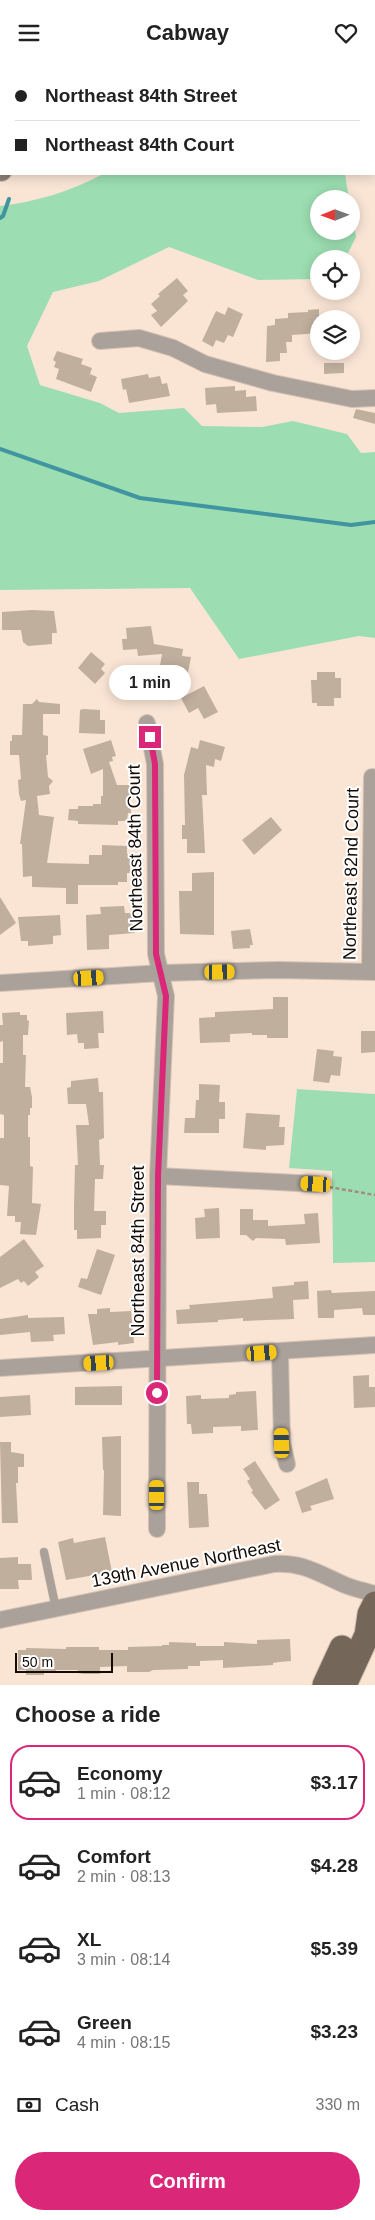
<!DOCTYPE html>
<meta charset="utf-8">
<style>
body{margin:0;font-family:Helvetica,sans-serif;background:#f6f6f6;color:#222;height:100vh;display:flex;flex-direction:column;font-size:19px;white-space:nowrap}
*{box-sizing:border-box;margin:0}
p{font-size:16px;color:#767676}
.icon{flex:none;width:28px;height:28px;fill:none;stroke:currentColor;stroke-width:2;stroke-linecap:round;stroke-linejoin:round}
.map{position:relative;height:1620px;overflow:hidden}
.details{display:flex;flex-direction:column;background:#fff;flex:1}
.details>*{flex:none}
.top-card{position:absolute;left:0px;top:0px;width:375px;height:110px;box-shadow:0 2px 12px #0003;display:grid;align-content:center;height:110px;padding:0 15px;background:#fff}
.needle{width:32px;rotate:269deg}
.tools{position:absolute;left:310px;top:125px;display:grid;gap:10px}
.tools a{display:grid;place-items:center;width:50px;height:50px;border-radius:50%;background:#fff;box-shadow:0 2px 12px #0003;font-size:25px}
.scale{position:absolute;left:15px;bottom:12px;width:98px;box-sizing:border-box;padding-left:5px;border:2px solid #120b06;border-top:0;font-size:14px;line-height:18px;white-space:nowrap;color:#120b06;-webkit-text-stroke:4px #fff;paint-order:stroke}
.end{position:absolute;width:22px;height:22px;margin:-11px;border:6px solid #db2777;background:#fff;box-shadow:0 0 0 2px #fff}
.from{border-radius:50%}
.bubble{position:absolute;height:35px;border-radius:18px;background:#fff;box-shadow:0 2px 12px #0003;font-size:16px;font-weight:800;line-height:35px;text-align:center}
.car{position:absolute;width:15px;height:30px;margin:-15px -8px;border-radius:6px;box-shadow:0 0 4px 1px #0007;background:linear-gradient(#f5c518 24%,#345 0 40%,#f5c518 0 76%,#345 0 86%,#f5c518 0)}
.top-card b{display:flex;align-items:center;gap:18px;height:48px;font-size:19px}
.top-card b+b{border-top:1px solid #e0e0e0}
.top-card i{width:12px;height:12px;background:#222}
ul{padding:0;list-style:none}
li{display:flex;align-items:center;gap:15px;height:75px;margin:0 10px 8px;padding:0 5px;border:2px solid transparent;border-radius:20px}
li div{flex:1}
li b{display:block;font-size:19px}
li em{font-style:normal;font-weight:800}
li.current{border-color:#db2777}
li>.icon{width:45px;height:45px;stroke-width:1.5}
h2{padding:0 15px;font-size:22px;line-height:60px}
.pay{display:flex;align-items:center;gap:12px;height:55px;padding:0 15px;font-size:19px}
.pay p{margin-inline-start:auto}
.button{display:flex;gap:10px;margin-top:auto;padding:10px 15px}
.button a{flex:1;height:58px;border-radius:30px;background:#db2777;color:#fff;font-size:20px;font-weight:800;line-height:58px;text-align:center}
header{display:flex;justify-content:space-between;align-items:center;height:65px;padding:0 15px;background:#fff;font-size:22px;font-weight:800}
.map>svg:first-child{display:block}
.green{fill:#9cdeb1}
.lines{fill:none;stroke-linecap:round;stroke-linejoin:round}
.stream{stroke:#4095a1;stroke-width:4}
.building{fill:#c0af9d}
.lane-casing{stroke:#d5c2b4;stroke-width:9}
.street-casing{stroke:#d5c2b4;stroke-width:18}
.secondary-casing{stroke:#d5c2b4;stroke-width:24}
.primary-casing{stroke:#d5c2b4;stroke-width:27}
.path{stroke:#9f8f84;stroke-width:2.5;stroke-dasharray:4 2.5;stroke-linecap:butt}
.lane{stroke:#a9a19a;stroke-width:8}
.street{stroke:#a9a19a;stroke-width:16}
.secondary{stroke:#8a7f74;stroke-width:22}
.primary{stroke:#746659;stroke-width:25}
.route{stroke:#db2777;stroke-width:6}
.labels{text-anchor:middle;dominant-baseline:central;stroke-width:4;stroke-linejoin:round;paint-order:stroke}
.street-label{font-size:18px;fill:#120b06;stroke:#fff}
</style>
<header><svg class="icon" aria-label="menu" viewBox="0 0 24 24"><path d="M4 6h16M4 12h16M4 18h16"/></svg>Cabway<svg class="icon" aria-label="heart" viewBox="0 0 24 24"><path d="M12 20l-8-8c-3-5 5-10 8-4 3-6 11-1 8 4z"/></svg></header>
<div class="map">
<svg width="375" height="1620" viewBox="0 0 375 1620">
<rect width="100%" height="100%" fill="#fae5d5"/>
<!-- green -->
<g class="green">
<path d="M 103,109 L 345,109 L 349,134 L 319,134 L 319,166 L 351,166 L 351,144 L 356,172 L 345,194 L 319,194 L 319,214 L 258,215 L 169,182 L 99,216 L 53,227 L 27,281 L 40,320 L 100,338 L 119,348 L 184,343 L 202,361 L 262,362 L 293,356 L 347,369 L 361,388 L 375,387 L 375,573 L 359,571 L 239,594 L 190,523 L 0,525 L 0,141 C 35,137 72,126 103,109 Z"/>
<polygon points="297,1024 375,1029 375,1197 333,1198 332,1106 289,1103"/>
</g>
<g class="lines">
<!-- stream -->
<g class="stream">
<polyline points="0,153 3,151 9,134"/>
<polyline points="0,384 140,433 351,460 375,457"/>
</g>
</g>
<!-- building -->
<g class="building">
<polygon points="177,213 188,226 183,230 188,236 161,262 151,250 157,246 151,239 160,231 158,229"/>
<polygon points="228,242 243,249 233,272 228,270 224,278 216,275 213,282 202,276 216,246 225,250"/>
<polygon points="319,244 319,268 292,270 292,277 286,277 287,288 280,288 280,296 266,297 267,261 275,260 275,254 288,253 288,248 308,247 308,245"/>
<polygon points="57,286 83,294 81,299 92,303 90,309 97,312 91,327 56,314 59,304 54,302 56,297 53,295"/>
<polygon points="324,298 344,298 344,308 324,309"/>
<polygon points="148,309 149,313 160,311 162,319 167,318 170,331 129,338 126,324 123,325 121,314"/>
<polygon points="235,321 235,326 246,325 246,332 256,331 257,346 217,348 216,339 206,340 205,323"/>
<polygon points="356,344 375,348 375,359 353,353"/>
<polygon points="32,545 54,546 57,568 52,568 52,579 28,581 23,577 21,565 2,565 2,547"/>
<polygon points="151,561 154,579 183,584 182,591 191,592 187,613 174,610 172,621 157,618 162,589 138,591 137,584 123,585 122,574 127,574 126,563"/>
<polygon points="91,587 105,599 101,604 105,608 95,619 78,603"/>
<polygon points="317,607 335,607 335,613 341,613 341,633 334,633 334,641 317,641 317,638 312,638 311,615 317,615"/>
<polygon points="204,621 218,647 204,654 198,643 189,648 181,633"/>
<polygon points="37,634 39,637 60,639 60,649 43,649 43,670 48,671 48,690 46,690 48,712 53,716 49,721 50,729 37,731 39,750 54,752 47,798 89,799 89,790 102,790 102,780 127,781 127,789 130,789 130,808 127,808 127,817 118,817 118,820 78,820 78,839 66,839 66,823 32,822 32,811 23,812 22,779 20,779 26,735 21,736 19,729 18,715 21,714 19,690 10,690 10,676 12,676 12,670 22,670 23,639 32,639"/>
<polygon points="83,644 100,645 100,655 105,655 105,669 79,668 80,645"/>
<polygon points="111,675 116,691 112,692 113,696 109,697 117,720 130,720 131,748 128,748 127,756 118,756 118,760 78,759 78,756 68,755 69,744 78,744 78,741 93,741 93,739 101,739 101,731 103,731 103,704 91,709 83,684"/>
<polygon points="200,675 225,682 221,696 215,694 214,702 206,700 207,730 202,730 205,788 187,788 187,774 182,774 182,760 185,760 184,710 191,682 198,684"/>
<polygon points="271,752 282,765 254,790 242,775"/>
<polygon points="214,807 214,870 180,869 179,826 192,826 192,808"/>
<polygon points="0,832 16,858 0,870"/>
<polygon points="124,841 125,848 131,848 131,852 134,852 135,868 109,870 109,884 87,885 86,850 101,849 100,842"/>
<polygon points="60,850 61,870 53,871 53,879 28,881 28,876 21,876 18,852"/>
<polygon points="250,864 253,880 250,880 250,883 233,884 231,866"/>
<polygon points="273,932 288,932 288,973 267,973 267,970 252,970 252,968 230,969 230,977 200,978 199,953 215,952 215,947 273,944"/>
<polygon points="103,946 104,968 98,968 99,983 84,984 84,978 78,978 77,969 67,970 66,948"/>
<polygon points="20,947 20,950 27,950 27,955 29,956 28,970 23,970 23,990 26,990 25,1022 30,1022 32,1032 32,1043 30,1043 30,1050 28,1050 28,1072 30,1072 30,1101 33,1102 32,1138 41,1139 36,1170 20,1169 21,1157 15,1157 15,1151 7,1151 9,1121 0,1120 0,1073 4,1073 4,1050 0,1049 0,998 3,998 3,976 0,977 0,960 3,960 2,948"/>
<polygon points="361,966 375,966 375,987 361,988"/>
<polygon points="317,984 334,986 333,991 342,992 340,1011 331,1010 329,1018 313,1016"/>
<polygon points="98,1013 99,1027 103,1027 104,1073 99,1075 100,1100 104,1100 103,1114 95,1114 94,1146 106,1146 106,1160 101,1160 101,1173 77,1174 77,1165 74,1165 74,1142 75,1100 78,1100 76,1060 89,1060 86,1039 68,1039 67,1023 71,1022 71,1016"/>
<polygon points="199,1019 220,1020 219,1037 225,1037 225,1054 219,1054 219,1068 184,1068 185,1053 195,1053 196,1035 199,1035"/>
<polygon points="246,1048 280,1050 279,1062 285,1062 284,1080 266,1081 266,1085 243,1083"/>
<polygon points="219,1143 220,1173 196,1174 195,1153 205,1152 204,1144"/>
<polygon points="240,1144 253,1144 253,1155 268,1155 268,1161 305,1159 304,1149 318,1148 320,1178 286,1180 285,1174 256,1173 253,1176 246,1170 240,1170"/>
<polygon points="24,1174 44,1201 35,1207 39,1212 28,1221 24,1216 21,1218 18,1214 0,1223 0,1192"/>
<polygon points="97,1184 115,1190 101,1230 78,1222 81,1213 87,1214"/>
<polygon points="308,1216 309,1234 293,1235 294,1254 243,1256 243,1253 218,1255 218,1257 177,1259 176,1245 190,1244 189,1240 273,1233 272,1222 294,1220 294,1217"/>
<polygon points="331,1225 332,1228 375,1226 375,1250 363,1250 362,1243 334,1245 334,1253 318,1253 317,1226"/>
<polygon points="110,1243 110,1247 131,1246 134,1278 118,1280 118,1277 93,1280 88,1249 97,1249 97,1244"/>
<polygon points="28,1250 28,1253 64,1252 65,1269 53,1270 54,1276 31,1277 30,1267 0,1270 0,1254"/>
<polygon points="369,1310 369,1322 375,1322 375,1342 354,1343 353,1311"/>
<polygon points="122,1321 122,1340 75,1340 75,1322"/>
<polygon points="256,1326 258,1365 241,1366 241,1361 213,1362 213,1368 192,1369 191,1359 187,1359 186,1331 201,1330 201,1334 229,1333 229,1330 236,1329 236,1327"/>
<polygon points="30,1330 31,1350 0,1352 0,1332"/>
<polygon points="121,1371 121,1451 103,1450 104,1405 103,1405 102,1372"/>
<polygon points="0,1377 11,1377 11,1387 24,1389 24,1402 18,1402 18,1418 16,1418 18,1458 2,1458"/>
<polygon points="255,1396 280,1435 265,1445 251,1427 253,1426 247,1416 250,1414 243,1404"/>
<polygon points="327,1413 334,1434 310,1441 312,1445 302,1448 295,1427"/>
<polygon points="187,1417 199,1417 199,1429 207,1429 209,1462 189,1463"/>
<polygon points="105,1472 112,1507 66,1515 58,1477 73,1473 74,1478"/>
<polygon points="18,1492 18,1499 31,1499 32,1515 18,1515 19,1524 0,1524 0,1493"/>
<polygon points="290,1574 291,1596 279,1597 273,1598 273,1600 223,1603 223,1595 200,1596 200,1601 188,1601 188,1604 153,1605 149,1607 127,1607 127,1601 100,1602 100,1609 84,1609 78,1608 78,1605 56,1605 56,1607 44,1607 44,1610 26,1610 26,1605 18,1605 18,1585 26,1585 26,1583 66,1584 66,1582 99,1582 99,1585 128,1585 128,1582 162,1581 162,1580 169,1580 169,1577 196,1578 196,1581 224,1581 224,1577 257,1579 257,1575"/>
</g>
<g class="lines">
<!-- lane casing -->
<g class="lane-casing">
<polyline id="lane" points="44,1487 56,1544"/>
</g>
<!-- street casing -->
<g class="street-casing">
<g id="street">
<polyline points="100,276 139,273 173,283 205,299 273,318 352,334 375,333"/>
<polyline points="147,658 155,699 156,889 166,931 158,1111 157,1464"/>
<polyline points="370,906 372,712"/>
<polyline points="0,918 161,908 278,905 375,907"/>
<polyline points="158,1111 316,1119"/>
<polyline points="280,1287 282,1378 287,1399"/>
<polyline points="0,1303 375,1280"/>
<path d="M 0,1555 L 274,1499 C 304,1497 319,1509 345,1520 C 355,1524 365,1526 375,1529"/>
</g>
</g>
<!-- secondary casing -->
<g class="secondary-casing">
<g id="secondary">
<polyline points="235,1 237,0"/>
<polyline points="0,105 1,105"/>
</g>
</g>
<!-- primary casing -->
<g class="primary-casing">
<g id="primary">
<polyline points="325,1620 342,1583"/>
<polyline points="344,1620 367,1570 370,1549 375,1539"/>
</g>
</g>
<!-- path -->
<polyline class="path" points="329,1122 375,1130"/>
<!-- lane -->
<use href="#lane" class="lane"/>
<!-- street -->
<use href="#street" class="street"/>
<!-- secondary -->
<use href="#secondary" class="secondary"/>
<!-- primary -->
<use href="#primary" class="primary"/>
</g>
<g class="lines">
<!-- route -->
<polyline class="route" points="150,672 155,699 156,889 166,931 158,1111 157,1328"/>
</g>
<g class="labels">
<!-- street labels -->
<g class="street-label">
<text transform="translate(135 783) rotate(-91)">Northeast 84th Court</text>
<text transform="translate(351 809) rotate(-89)">Northeast 82nd Court</text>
<text transform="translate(138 1186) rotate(-90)">Northeast 84th Street</text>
<text transform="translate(186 1498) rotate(-11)">139th Avenue Northeast</text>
</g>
</g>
</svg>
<div class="tools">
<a><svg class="needle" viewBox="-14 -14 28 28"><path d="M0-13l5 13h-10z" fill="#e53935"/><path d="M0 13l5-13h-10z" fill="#767676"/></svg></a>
<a><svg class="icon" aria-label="locate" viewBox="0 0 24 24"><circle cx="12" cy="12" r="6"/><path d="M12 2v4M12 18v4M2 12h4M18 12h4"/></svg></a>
<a><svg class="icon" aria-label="layers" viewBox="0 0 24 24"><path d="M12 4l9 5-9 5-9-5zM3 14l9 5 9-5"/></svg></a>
</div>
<div class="scale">50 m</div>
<i class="end from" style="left:157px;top:1328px"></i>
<i class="end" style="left:150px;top:672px"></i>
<div class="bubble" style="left:109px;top:600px;width:82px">1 min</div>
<i class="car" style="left:220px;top:907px;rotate:89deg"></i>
<i class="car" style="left:89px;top:913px;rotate:87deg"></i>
<i class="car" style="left:316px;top:1119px;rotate:273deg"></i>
<i class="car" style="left:262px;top:1288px;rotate:86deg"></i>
<i class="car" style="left:99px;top:1298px;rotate:267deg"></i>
<i class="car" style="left:282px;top:1378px;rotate:358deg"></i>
<i class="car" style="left:157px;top:1430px;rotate:0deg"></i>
<div class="top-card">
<b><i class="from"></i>Northeast 84th Street</b>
<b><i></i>Northeast 84th Court</b>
</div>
</div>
<section class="details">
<h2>Choose a ride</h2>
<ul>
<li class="current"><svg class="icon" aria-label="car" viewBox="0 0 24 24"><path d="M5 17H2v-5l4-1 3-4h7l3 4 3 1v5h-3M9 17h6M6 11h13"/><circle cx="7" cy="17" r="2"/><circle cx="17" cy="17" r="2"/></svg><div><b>Economy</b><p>1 min · 08:12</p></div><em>$3.17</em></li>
<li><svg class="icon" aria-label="car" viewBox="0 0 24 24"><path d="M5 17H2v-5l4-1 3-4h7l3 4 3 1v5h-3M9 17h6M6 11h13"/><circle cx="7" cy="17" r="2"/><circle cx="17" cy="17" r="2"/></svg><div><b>Comfort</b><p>2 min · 08:13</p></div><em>$4.28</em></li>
<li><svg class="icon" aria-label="car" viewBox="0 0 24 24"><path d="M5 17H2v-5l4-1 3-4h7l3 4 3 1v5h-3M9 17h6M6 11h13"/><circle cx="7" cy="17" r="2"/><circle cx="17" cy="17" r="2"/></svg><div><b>XL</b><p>3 min · 08:14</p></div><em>$5.39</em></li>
<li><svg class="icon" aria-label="car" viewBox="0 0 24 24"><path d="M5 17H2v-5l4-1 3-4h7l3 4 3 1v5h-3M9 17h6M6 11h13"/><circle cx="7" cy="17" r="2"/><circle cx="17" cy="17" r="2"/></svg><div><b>Green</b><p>4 min · 08:15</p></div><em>$3.23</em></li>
</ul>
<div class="pay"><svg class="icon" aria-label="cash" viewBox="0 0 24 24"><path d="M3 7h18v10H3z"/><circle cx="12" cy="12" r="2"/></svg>Cash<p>330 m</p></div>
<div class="button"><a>Confirm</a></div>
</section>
